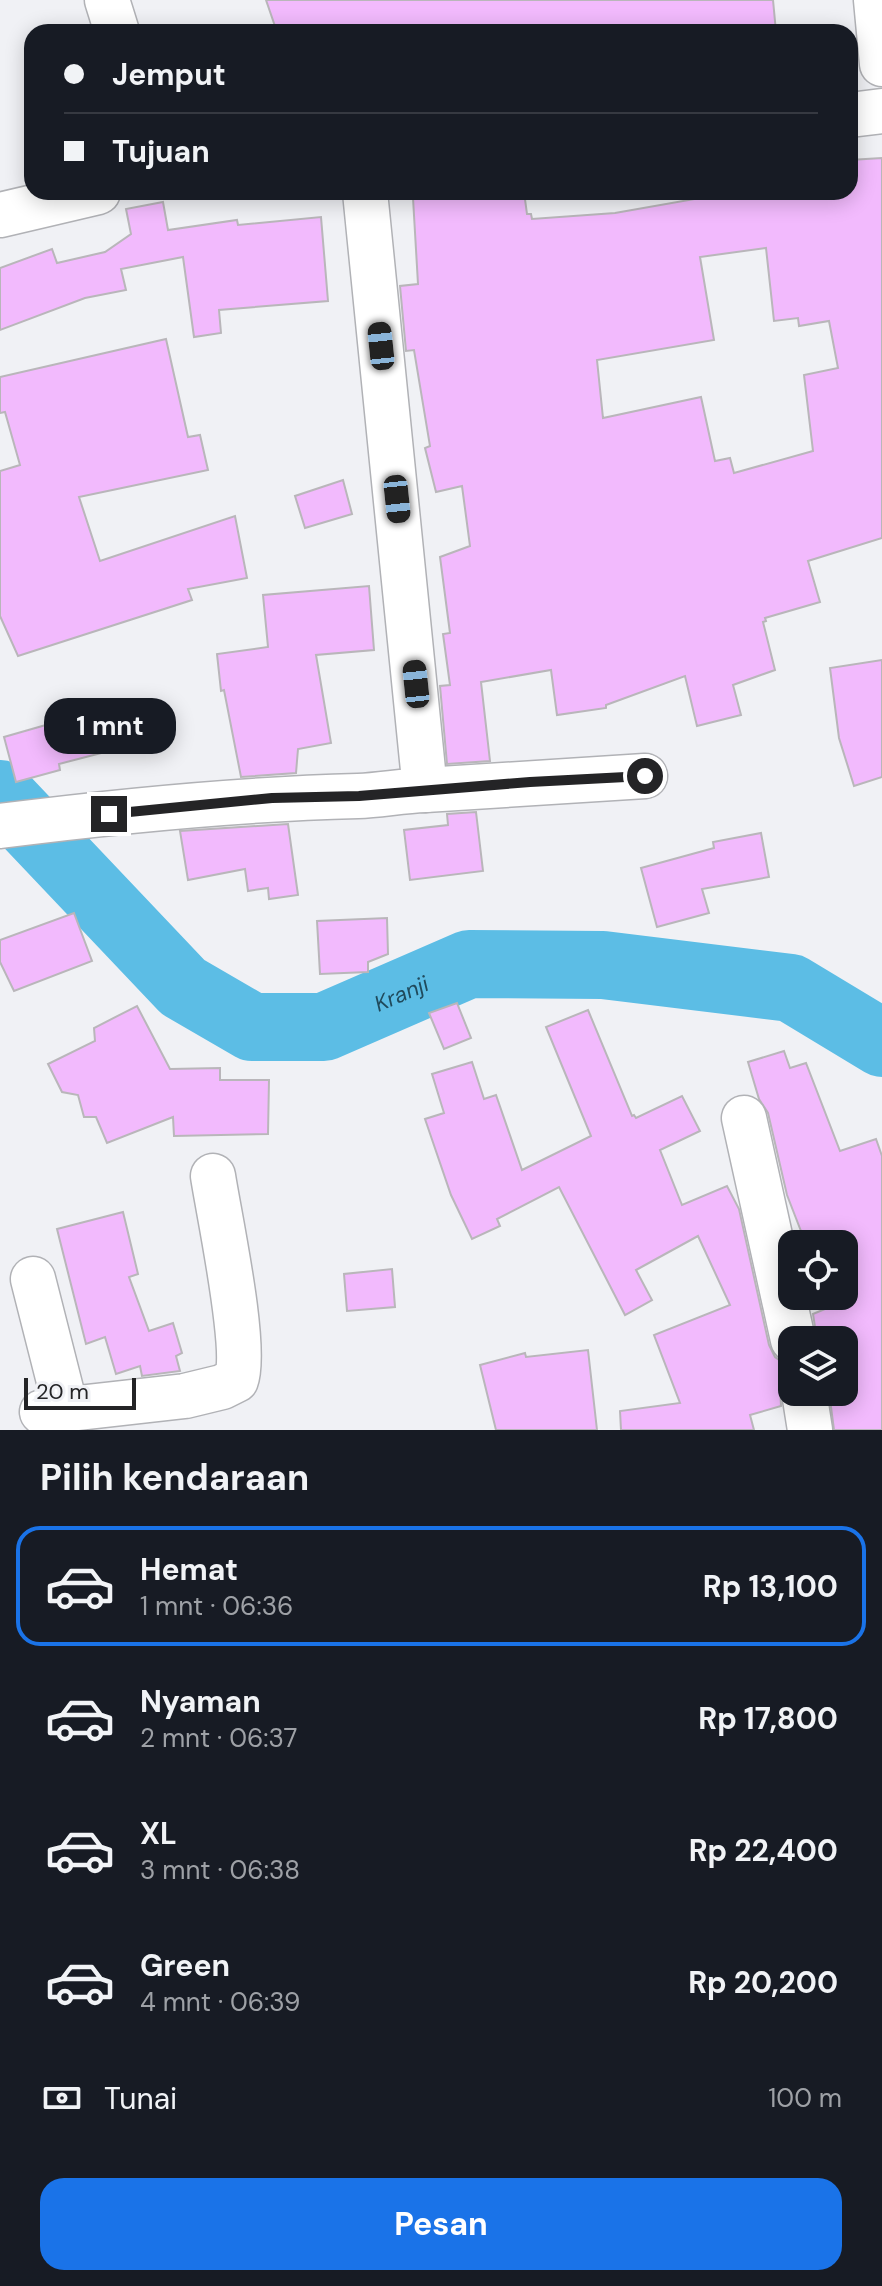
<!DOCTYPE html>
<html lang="id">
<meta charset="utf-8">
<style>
body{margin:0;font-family:"DM Sans",sans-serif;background:#242831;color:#f1f3f6;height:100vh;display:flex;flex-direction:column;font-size:30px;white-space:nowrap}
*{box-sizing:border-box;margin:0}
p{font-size:26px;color:#9ea1a6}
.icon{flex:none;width:44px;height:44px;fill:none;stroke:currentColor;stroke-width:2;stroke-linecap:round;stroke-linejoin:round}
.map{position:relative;height:1430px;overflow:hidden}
.details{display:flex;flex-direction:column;background:#171b24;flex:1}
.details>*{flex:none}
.banner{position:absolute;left:24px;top:24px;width:834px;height:176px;border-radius:24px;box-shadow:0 4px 20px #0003;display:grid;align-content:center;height:176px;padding:0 40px;background:#171b24}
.fabs{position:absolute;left:778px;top:1230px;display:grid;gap:16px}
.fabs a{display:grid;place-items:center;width:80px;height:80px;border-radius:16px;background:#171b24;box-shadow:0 4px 20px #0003;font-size:40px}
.scale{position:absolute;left:24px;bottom:20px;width:112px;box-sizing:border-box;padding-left:8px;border:4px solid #242426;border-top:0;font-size:22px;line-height:28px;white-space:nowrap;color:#242426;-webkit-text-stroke:6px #f0f1f5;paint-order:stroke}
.end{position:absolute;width:36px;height:36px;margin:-18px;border:10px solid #242426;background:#fff;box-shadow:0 0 0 4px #fff}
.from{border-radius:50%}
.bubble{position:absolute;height:56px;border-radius:24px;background:#171b24;box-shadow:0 4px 20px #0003;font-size:26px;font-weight:700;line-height:56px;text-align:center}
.car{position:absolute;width:24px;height:48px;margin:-24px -12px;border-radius:10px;box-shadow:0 0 6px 2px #0007;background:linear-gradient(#222 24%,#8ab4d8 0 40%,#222 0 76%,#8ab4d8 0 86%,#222 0)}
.banner b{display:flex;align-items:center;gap:28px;height:76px;font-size:30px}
.banner b+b{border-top:2px solid #363941}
.banner i{width:20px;height:20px;background:#f1f3f6}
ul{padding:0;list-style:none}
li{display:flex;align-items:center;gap:24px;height:120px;margin:0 16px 12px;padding:0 24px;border:4px solid transparent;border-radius:24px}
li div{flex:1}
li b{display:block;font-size:30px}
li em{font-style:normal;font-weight:700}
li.current{border-color:#1a73e8}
li>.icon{width:72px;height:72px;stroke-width:1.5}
h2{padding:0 40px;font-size:36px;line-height:96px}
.pay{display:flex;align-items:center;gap:20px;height:88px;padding:0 40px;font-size:30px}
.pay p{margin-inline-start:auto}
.button{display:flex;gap:16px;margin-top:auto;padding:16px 40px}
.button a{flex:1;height:92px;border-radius:24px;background:#1a73e8;color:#fff;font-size:32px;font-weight:700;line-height:92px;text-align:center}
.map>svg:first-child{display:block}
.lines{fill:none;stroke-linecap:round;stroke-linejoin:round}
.river{stroke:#5cbde5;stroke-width:68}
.building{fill:#f2bafd;stroke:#b9b6ba;stroke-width:2;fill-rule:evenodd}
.minor-casing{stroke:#b1b2b6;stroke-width:47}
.minor{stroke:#fff;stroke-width:44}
.route{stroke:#242426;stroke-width:10}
.labels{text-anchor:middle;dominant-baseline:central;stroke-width:7;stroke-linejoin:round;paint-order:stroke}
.water-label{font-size:22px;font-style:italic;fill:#204a5c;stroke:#f0f1f5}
</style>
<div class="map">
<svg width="882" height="1430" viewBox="0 0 882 1430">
<rect width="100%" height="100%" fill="#f0f1f5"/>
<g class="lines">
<!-- river -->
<path class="river" id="s1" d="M 0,794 L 183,987 L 252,1027 L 324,1027 L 469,964 L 603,965 L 791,988 L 882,1043"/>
</g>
<!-- building -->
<g class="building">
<polygon points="266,0 773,0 776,32 277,32"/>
<path d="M 882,158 L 882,538 L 808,561 L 820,602 L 765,618 L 766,621 L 763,622 L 775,670 L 733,685 L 741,715 L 697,726 L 685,676 L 606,705 L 606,708 L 557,715 L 551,670 L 481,682 L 490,761 L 447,764 L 440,686 L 450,685 L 443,634 L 450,633 L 440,557 L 470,546 L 462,486 L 436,492 L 425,448 L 430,446 L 414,350 L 406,351 L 400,286 L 418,284 L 413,198 L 483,192 L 524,192 L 527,214 L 531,214 L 532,219 L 615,213 L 706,197 L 705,192 L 850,192 L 850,160 ZM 766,248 L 774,321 L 798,318 L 799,326 L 829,321 L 838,368 L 804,375 L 813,451 L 734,473 L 730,458 L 715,461 L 701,397 L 603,418 L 597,360 L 714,340 L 700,257 Z"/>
<polygon points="163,202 168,230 237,220 238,225 321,217 328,301 219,310 221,333 194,337 183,257 121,269 126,290 85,298 0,330 0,268 52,249 57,263 105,252 131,234 126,209"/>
<polygon points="166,339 188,437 200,435 208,470 79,497 100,561 235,516 247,578 188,589 192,600 18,656 0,616 0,471 20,465 5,412 0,413 0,377"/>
<polygon points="343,480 352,514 305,528 295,496"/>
<polygon points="369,586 374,650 316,655 331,743 298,749 296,773 241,777 224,690 221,691 217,654 268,647 263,595"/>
<polygon points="882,660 882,777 854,786 839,738 830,668"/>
<polygon points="98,710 109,751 59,764 60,770 16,782 4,737"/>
<polygon points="476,812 483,871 410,880 404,830 448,825 447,814"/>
<polygon points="288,824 298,895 269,899 268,888 248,891 245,869 188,880 180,831"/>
<polygon points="761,833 769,877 702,889 709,913 657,927 641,868 714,848 713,842"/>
<polygon points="74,913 92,961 14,991 0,962 0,940"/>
<polygon points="387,918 388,954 368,962 368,972 320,974 317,921"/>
<polygon points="457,1003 471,1038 444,1049 429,1013"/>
<polygon points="137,1006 170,1069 220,1068 220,1080 269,1080 268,1134 174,1136 173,1117 107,1143 96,1117 84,1117 78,1095 62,1092 48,1064 95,1041 94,1028"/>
<polygon points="588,1010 632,1116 634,1115 636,1118 682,1096 700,1131 660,1150 682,1205 727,1186 739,1209 769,1345 775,1357 785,1364 792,1364 792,1371 780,1384 781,1406 750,1415 754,1430 621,1430 620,1411 680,1403 654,1335 730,1305 698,1236 636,1270 652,1300 625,1315 559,1187 497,1219 500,1226 472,1239 451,1195 425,1119 444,1113 432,1074 472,1062 484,1099 496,1095 522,1170 591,1136 546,1027"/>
<polygon points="784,1051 790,1068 806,1063 840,1151 876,1139 882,1156 882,1430 834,1430 829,1392 844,1392 844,1340 817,1340 813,1314 830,1307 826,1296 844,1296 844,1244 806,1244 787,1195 768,1113 759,1099 748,1062"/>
<polygon points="123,1212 138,1274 129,1277 149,1331 173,1323 182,1353 176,1356 180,1371 142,1376 140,1366 116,1374 105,1337 86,1344 57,1229"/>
<polygon points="392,1269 395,1307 347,1311 344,1274"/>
<polygon points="588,1350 597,1430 496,1430 480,1365 525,1353 526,1357"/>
</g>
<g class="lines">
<!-- minor casing -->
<g class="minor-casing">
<g id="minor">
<polyline points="107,0 117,32"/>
<polyline points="876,0 882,64"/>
<polyline points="850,115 882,111"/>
<polyline points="0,215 98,192"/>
<polyline points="425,790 645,776"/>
<path d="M 0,826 C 118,811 239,799 358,796 C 380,795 402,791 425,790 L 365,192"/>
<polyline points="744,1118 793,1340"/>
<polyline points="33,1279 66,1409"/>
<polyline points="804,1392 810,1430"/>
<path d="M 42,1412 L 185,1396 L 222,1387 L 236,1380 C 248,1349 219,1215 213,1176"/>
</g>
</g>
<!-- minor -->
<use href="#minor" class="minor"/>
</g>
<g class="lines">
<!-- route -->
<polyline class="route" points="109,814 272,798 359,796 530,782 645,776"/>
</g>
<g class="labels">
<!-- water labels -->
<g class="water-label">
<text stroke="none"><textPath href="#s1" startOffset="502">Kranji</textPath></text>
</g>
</g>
</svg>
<div class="fabs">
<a><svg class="icon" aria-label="locate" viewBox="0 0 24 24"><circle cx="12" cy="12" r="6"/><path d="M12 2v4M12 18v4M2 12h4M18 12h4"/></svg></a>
<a><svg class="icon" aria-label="layers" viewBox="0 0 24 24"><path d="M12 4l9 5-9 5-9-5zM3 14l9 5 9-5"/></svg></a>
</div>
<div class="scale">20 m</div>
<i class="end from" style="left:645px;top:776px"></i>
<i class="end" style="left:109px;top:814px"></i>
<div class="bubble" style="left:44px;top:698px;width:132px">1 mnt</div>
<i class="car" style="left:381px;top:346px;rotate:354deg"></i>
<i class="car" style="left:397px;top:499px;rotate:174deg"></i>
<i class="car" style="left:416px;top:684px;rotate:354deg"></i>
<div class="banner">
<b><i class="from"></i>Jemput</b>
<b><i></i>Tujuan</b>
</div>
</div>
<section class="details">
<h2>Pilih kendaraan</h2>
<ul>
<li class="current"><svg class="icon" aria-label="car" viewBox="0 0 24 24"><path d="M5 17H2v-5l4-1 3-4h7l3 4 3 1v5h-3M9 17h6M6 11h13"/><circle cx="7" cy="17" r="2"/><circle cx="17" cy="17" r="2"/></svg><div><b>Hemat</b><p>1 mnt · 06:36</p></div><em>Rp 13,100</em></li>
<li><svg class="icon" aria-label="car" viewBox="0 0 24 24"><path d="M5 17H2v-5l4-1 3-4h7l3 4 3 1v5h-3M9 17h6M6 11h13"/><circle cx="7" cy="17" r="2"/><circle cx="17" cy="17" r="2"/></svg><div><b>Nyaman</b><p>2 mnt · 06:37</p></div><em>Rp 17,800</em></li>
<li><svg class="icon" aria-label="car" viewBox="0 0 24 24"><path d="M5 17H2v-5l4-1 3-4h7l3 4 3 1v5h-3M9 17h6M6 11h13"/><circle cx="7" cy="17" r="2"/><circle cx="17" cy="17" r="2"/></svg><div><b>XL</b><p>3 mnt · 06:38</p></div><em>Rp 22,400</em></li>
<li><svg class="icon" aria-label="car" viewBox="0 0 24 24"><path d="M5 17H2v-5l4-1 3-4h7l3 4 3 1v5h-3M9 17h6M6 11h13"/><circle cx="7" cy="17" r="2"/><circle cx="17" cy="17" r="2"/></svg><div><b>Green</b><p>4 mnt · 06:39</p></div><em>Rp 20,200</em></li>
</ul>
<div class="pay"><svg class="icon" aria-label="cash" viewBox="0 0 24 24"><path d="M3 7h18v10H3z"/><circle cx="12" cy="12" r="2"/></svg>Tunai<p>100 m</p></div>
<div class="button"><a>Pesan</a></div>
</section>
